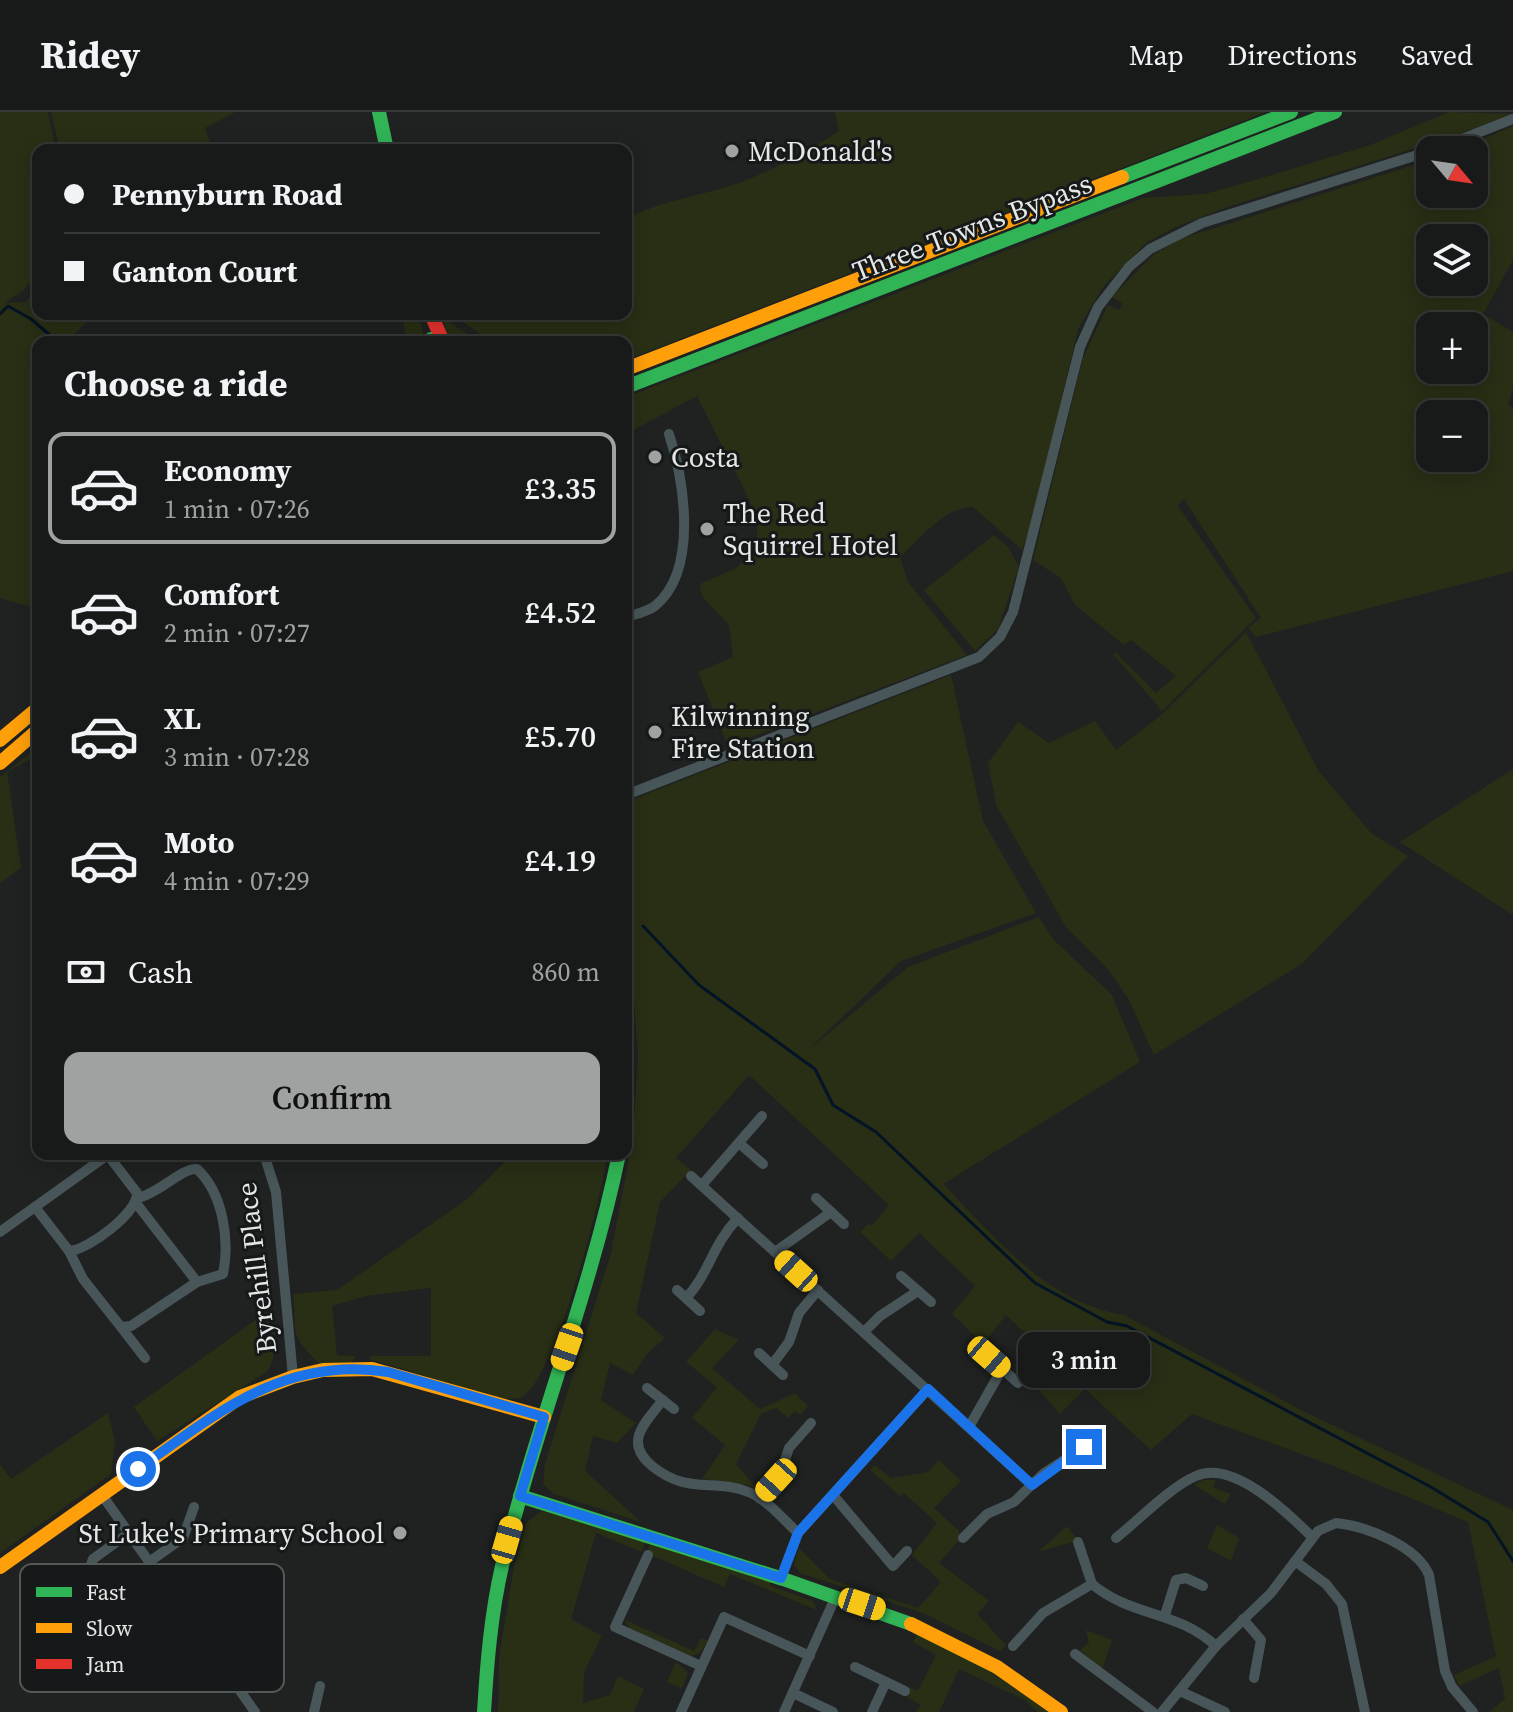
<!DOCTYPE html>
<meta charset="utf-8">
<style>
body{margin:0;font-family:"Source Serif 4",serif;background:#202322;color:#f1f3f6;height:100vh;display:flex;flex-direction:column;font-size:30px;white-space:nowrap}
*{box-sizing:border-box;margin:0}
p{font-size:26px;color:#9ea1a2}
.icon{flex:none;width:44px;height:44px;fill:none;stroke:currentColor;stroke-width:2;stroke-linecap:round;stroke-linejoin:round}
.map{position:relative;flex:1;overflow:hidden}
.panel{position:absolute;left:32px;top:224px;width:600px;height:824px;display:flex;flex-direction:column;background:#171a19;border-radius:16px;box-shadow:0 4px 20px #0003,0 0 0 2px #363838}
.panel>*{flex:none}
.banner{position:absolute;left:32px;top:32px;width:600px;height:176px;border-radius:16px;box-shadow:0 4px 20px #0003,0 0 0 2px #363838;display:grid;align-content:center;height:176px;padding:0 32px;background:#171a19}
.needle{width:52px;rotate:119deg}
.fabs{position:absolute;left:1416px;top:24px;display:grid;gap:16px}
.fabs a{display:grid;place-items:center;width:72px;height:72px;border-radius:16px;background:#171a19;box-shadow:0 4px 20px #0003,0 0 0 2px #363838;font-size:40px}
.end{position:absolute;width:36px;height:36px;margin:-18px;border:10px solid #1a73e8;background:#fff;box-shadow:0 0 0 4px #fff}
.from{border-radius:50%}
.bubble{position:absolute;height:56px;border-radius:16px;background:#171a19;box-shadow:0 4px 20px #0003,0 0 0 2px #363838;font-size:26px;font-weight:600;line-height:56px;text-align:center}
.car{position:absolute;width:24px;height:48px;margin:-24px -12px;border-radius:10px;box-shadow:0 0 6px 2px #0007;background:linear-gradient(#f5c518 24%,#345 0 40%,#f5c518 0 76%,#345 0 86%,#f5c518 0)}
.banner b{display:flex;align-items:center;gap:28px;height:76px;font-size:30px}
.banner b+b{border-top:2px solid #363838}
.banner i{width:20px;height:20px;background:#f1f3f6}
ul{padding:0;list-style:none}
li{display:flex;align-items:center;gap:24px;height:112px;margin:0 16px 12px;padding:0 16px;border:4px solid transparent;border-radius:16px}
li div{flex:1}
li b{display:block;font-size:30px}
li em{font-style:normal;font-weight:600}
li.selected{border-color:#9fa2a1}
li>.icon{width:72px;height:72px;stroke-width:1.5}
h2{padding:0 32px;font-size:36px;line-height:96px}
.pay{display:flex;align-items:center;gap:20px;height:88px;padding:0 32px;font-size:30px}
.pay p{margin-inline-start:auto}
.action{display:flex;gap:16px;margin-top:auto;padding:16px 32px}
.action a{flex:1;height:92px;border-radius:16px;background:#9fa2a1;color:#111;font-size:32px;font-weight:600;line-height:92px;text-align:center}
header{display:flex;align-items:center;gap:48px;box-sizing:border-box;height:112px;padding:0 40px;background:#171a19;border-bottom:2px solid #363838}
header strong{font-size:38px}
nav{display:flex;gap:44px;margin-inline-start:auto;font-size:28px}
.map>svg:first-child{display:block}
.green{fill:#292f15;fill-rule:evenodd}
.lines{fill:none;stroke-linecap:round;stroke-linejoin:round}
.stream{stroke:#041325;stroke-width:3}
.street{stroke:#48565a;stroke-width:10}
.fast{stroke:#30b455;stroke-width:14}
.slow{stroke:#ff9f0a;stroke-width:14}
.jam{stroke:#e5322d;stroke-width:14}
.route{stroke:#1a73e8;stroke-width:10}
.poi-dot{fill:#9fa2a1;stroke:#151919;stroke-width:3}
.labels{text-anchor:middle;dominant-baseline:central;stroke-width:6;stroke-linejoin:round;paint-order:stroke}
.poi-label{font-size:28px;fill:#e4e7e6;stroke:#151919;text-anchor:start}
.street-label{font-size:28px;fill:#e4e7e6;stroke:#151919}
.key{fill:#151919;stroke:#535756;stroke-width:2}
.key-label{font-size:22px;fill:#e4e7e6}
</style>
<header>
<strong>Ridey</strong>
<nav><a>Map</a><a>Directions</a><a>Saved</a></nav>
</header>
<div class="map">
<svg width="1513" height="1600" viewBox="0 0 1513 1600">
<rect width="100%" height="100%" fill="#1f2221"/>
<!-- green -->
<g class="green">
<polygon points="0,0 48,0 56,38 38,38 38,161 23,179 4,191 26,190 38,173 38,202 95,202 66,230 38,230 38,497 0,486"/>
<polygon points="51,0 235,0 205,16 213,38 60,38"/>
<path d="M 835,0 L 1266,0 L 626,248 L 626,230 L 493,230 L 451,202 L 626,202 L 626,107 C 662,88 701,84 739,71 C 773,58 809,39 839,19 Z"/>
<path d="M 1449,0 L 1513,2 L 1454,24 L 1230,94 L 1173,116 L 1146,131 L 1103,175 L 1078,217 L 1034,405 L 1022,438 L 973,395 C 944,395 921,426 900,445 L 908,470 L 967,543 L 728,634 L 698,560 L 733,545 L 729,513 L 702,484 L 700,472 L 736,456 L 756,438 L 758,405 L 697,284 L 626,322 L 626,285 L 1143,86 L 1205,82 L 1262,66 L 1370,33 Z"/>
<path d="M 1513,14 L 1513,148 L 1483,202 L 1513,220 L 1513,277 L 1508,292 L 1513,297 L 1513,459 L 1256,525 L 1248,516 L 1261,506 L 1184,387 L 1178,394 L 1256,506 L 1162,599 L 1113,542 L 1115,540 L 1156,581 L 1176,564 L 1131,528 L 1124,533 L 1075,493 L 1061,466 L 1033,448 L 1083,246 L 1108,193 L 1119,198 L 1123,192 L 1112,185 L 1153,143 L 1180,127 L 1430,48 L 1430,82 L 1474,82 L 1474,38 L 1460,38 ZM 1430,126 L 1474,126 L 1474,170 L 1430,170 ZM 1430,214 L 1474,214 L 1474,258 L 1430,258 ZM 1430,302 L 1474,302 L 1474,346 L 1430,346 Z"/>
<polygon points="402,202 418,202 425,230 407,230"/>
<polygon points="442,205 479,230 450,230"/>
<polygon points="994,423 1008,435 1019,455 998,517 975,539 924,478"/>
<polygon points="1246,520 1318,658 1371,721 1408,744 1303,851 1154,943 1129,888 1108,857 1066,815 996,693 988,651 1018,610 1049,631 1095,609 1116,638 1160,604"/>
<path d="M 951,563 L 983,709 L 1036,801 L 901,849 L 806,940 L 908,855 L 1039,805 L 1053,827 L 1112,883 L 1140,950 L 943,1072 C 995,1125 1047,1191 1124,1203 L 1305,1300 L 1513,1398 L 1513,1600 L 1489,1600 L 1505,1587 L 1499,1556 L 1459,1574 L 1454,1563 L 1496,1544 L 1468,1410 L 1331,1353 L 1192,1302 L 1151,1338 L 1085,1277 L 1060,1302 L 1039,1278 L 1061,1255 L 1006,1203 L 983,1232 L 952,1202 L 975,1174 L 919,1121 L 891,1149 L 860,1120 L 868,1112 L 872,1114 L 889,1093 L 749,963 L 676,1046 L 691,1058 L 660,1090 L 636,1201 L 665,1226 L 647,1242 L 633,1263 L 610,1251 L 601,1288 L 636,1311 L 617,1331 L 593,1324 L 585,1359 L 641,1410 L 554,1382 L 543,1372 L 545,1352 L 611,1141 L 633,1025 L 638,943 L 626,785 L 626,690 Z"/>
<polygon points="38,635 38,643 7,660 21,756 0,771 0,665"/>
<polygon points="1513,657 1513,803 1400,730"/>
<path d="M 513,1042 L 607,1042 C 604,1078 552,1280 519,1286 C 483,1292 411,1255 370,1248 L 370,1244 L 431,1244 L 431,1176 L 366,1184 L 332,1194 L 337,1243 L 356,1244 L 351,1251 L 319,1251 C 286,1220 298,1218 293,1182 L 337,1178 L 466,1088 Z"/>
<path d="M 271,1197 C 278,1221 278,1236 268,1259 L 157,1329 L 134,1295 Z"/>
<polygon points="715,1217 739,1228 712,1256 760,1297 795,1281 808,1294 800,1303 795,1299 788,1306 776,1296 761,1302 736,1352 758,1378 748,1373 702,1367 725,1333 692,1306 717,1275 686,1250"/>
<polygon points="108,1301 115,1329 111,1362 0,1441 0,1352 11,1367"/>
<polygon points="939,1348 961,1369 934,1396 959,1419 960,1427 939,1451 989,1489 977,1502 1006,1533 1000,1539 923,1501 800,1461 794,1452 799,1436 830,1467 918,1496 941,1470 912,1443 937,1411 904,1381 900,1384 870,1358 875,1353 891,1366 928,1360"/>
<polygon points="1203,1368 1216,1368 1213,1375 1231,1382 1225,1392 1194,1373"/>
<polygon points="541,1399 646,1428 642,1440 596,1421 571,1507 602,1524 584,1560 583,1591 610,1583 618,1564 644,1577 634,1600 498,1600 499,1546 513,1459 526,1411"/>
<polygon points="1217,1413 1239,1426 1231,1449 1207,1436"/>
<polygon points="1067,1414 1076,1426 1073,1430 1038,1440"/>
<polygon points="651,1430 769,1468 771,1474 813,1489 817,1498 730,1462 724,1475 646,1441"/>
<polygon points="625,1508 694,1539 701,1526 708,1529 700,1541 691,1544 630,1517"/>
<polygon points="1086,1518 1112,1528 1102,1557 1080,1538 1089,1531"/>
<path d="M 917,1523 C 968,1537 1010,1569 1052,1600 L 1038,1600 L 1025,1588 L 959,1557 L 939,1600 L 916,1600 L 921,1593 L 905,1584 L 909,1575 L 918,1579 L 936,1543 L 913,1530 Z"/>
<polygon points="676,1550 688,1560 682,1577 667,1570"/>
</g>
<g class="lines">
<!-- stream -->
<g class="stream">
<polyline points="0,202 8,194 31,207 58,230"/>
<polyline points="643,814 699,873 815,957 833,993 876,1020 1035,1171 1107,1210 1127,1214 1431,1375 1488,1410 1513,1449"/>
</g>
<!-- street -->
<g class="street">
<polyline points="1434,38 1513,7"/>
<path d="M 626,505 C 636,502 647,500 655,494 C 699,458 684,368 669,322"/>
<polyline points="626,683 979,545 1000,525 1013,500 1080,235 1098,195 1129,155 1150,137 1202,111 1430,39"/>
<polyline points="739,1031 763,1052"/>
<polyline points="264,1042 276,1080 293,1265"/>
<polyline points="691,1064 1032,1373"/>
<polyline points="702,1073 762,1004"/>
<polyline points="816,1086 844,1112"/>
<polyline points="136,1091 197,1170"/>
<path d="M 35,1095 L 69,1139 C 88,1138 138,1101 137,1081 L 108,1043"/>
<polyline points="0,1120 109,1042"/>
<path d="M 69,1139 L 83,1167 L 121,1215 L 131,1214 L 197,1170 L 223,1162 C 230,1128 223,1081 197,1057 C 181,1056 160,1081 138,1086"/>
<polyline points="775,1140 831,1100"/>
<polyline points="901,1164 931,1190"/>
<polyline points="677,1178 700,1199"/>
<path d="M 686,1186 C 709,1162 712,1133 738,1106"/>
<polyline points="121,1215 145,1246"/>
<polyline points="864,1220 880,1204 918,1179"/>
<polyline points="759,1241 783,1263"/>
<polyline points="989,1245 1018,1271"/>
<polyline points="772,1253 789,1230 799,1201 818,1178"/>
<polyline points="647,1276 674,1297"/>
<path d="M 663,1288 C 645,1311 623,1330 652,1354 C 689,1384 714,1365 751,1381 C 768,1389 784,1408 798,1421"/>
<polyline points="969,1315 1002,1257"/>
<polyline points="1068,1321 1097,1347"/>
<polyline points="102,1383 255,1600"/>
<polyline points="833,1383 893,1454 907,1439"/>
<polyline points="760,1387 780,1363 789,1336 811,1311"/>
<polyline points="963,1426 987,1402 1014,1390 1043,1362 1084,1335"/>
<path d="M 1116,1426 C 1139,1408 1170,1375 1196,1364 C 1233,1347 1289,1402 1312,1425"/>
<polyline points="1078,1430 1092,1472"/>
<polyline points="648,1443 615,1515 701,1554"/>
<polyline points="1295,1449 1326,1472 1342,1492 1365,1600"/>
<polyline points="149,1450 183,1426 194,1395"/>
<polyline points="781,1466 798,1421 928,1277"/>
<polyline points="82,1478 93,1447 129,1421"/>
<polyline points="1165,1503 1176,1468 1186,1466 1203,1474"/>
<polyline points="1243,1507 1261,1528 1254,1566"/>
<path d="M 1013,1534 L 1043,1501 L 1092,1472 C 1131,1505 1177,1498 1216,1534"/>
<polyline points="212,1540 248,1514 257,1484"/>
<polyline points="1075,1542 1153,1600"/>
<polyline points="855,1555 905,1579"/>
<polyline points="146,1568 159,1535 192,1511"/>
<polyline points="1182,1580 1225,1600"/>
<polyline points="793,1581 833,1600"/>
<polyline points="314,1600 320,1574"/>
<polyline points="681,1600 724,1505 810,1544"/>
<polyline points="784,1600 836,1484"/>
<polyline points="872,1600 886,1570"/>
<path d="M 1162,1600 L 1216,1534 L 1271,1481 L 1318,1419 L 1336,1411 C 1366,1414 1417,1434 1429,1463 L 1445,1559 L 1452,1575 L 1473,1600"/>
</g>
<!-- fast -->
<g class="fast">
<polyline points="379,0 387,38"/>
<polyline points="1122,65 1291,0"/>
<polyline points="431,227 431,230"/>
<polyline points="626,275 1335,0"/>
<polyline points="520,1384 783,1467 911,1512"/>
<path d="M 484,1600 C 487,1551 491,1502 502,1454 C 535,1315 590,1183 619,1042"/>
</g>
<!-- slow -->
<g class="slow">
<polyline points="626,257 1122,65"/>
<polyline points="0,628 38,596"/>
<polyline points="0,651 38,618"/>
<polyline points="626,942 626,944"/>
<polyline points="0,1455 240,1285 293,1265 323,1258 372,1257 544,1305"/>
<polyline points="911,1512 997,1555 1061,1600"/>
</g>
<!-- jam -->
<polyline class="jam" points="431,202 443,230"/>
</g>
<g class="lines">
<!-- route -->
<path class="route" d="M 138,1357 C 217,1301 284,1244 388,1260 L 544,1305 L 520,1384 L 781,1466 L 798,1421 L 928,1277 L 1032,1373 L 1084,1335"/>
</g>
<!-- markers -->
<g class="poi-dot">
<circle cx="732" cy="39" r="8"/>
<circle cx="655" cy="345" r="8"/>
<circle cx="707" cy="417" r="8"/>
<circle cx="655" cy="620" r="8"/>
<circle cx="400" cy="1421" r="8"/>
</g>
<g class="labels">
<!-- poi labels -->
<g class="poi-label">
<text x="748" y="39">McDonald's</text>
<text x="671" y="345">Costa</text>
<text x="723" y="401">The Red<tspan x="723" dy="32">Squirrel Hotel</tspan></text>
<text x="671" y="604">Kilwinning<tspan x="671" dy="32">Fire Station</tspan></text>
<text x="384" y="1421" text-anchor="end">St Luke's Primary School</text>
</g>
<!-- street labels -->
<g class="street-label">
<text transform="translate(972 115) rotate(-21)">Three Towns Bypass</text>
<text transform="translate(256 1156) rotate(-97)">Byrehill Place</text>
</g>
</g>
<!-- legend -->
<rect x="20" y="1452" width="264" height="128" rx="12" class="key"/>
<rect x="36" y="1475" width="36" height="10" fill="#30b455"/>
<rect x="36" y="1511" width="36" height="10" fill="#ff9f0a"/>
<rect x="36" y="1547" width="36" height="10" fill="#e5322d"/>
<g class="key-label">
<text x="86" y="1488">Fast</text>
<text x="86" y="1524">Slow</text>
<text x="86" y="1560">Jam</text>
</g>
</svg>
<div class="fabs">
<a><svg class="needle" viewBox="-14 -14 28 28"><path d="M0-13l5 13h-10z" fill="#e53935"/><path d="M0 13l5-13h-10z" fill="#9ea1a2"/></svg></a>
<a><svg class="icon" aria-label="layers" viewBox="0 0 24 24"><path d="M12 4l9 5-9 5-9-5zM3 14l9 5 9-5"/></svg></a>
<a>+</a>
<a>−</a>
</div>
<i class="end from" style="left:138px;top:1357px"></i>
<i class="end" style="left:1084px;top:1335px"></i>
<div class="bubble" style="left:1018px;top:1220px;width:132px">3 min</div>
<i class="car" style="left:796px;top:1159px;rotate:312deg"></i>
<i class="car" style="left:567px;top:1235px;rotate:199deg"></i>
<i class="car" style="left:989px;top:1245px;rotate:131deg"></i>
<i class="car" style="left:776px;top:1368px;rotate:222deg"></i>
<i class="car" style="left:507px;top:1428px;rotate:16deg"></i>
<i class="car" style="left:862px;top:1492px;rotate:108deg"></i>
<div class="banner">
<b><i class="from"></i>Pennyburn Road</b>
<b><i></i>Ganton Court</b>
</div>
<section class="panel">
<h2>Choose a ride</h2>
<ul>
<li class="selected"><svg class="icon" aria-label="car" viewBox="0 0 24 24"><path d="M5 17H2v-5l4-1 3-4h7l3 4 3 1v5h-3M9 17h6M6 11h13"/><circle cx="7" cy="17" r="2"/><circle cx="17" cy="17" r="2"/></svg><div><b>Economy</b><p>1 min · 07:26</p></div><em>£3.35</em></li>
<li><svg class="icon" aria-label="car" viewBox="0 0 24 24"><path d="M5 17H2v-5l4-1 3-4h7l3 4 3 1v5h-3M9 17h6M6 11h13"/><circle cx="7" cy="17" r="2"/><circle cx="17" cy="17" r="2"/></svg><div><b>Comfort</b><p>2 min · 07:27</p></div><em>£4.52</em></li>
<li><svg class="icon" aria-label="car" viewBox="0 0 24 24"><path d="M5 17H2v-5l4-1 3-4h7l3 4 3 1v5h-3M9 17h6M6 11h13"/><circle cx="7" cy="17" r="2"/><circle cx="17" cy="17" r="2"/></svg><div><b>XL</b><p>3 min · 07:28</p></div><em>£5.70</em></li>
<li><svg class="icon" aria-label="car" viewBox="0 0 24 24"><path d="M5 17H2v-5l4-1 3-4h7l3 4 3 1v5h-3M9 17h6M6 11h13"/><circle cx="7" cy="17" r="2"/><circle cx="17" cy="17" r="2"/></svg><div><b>Moto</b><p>4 min · 07:29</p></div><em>£4.19</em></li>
</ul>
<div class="pay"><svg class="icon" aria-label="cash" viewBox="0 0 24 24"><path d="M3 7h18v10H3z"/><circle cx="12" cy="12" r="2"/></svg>Cash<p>860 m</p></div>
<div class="action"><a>Confirm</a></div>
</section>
</div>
